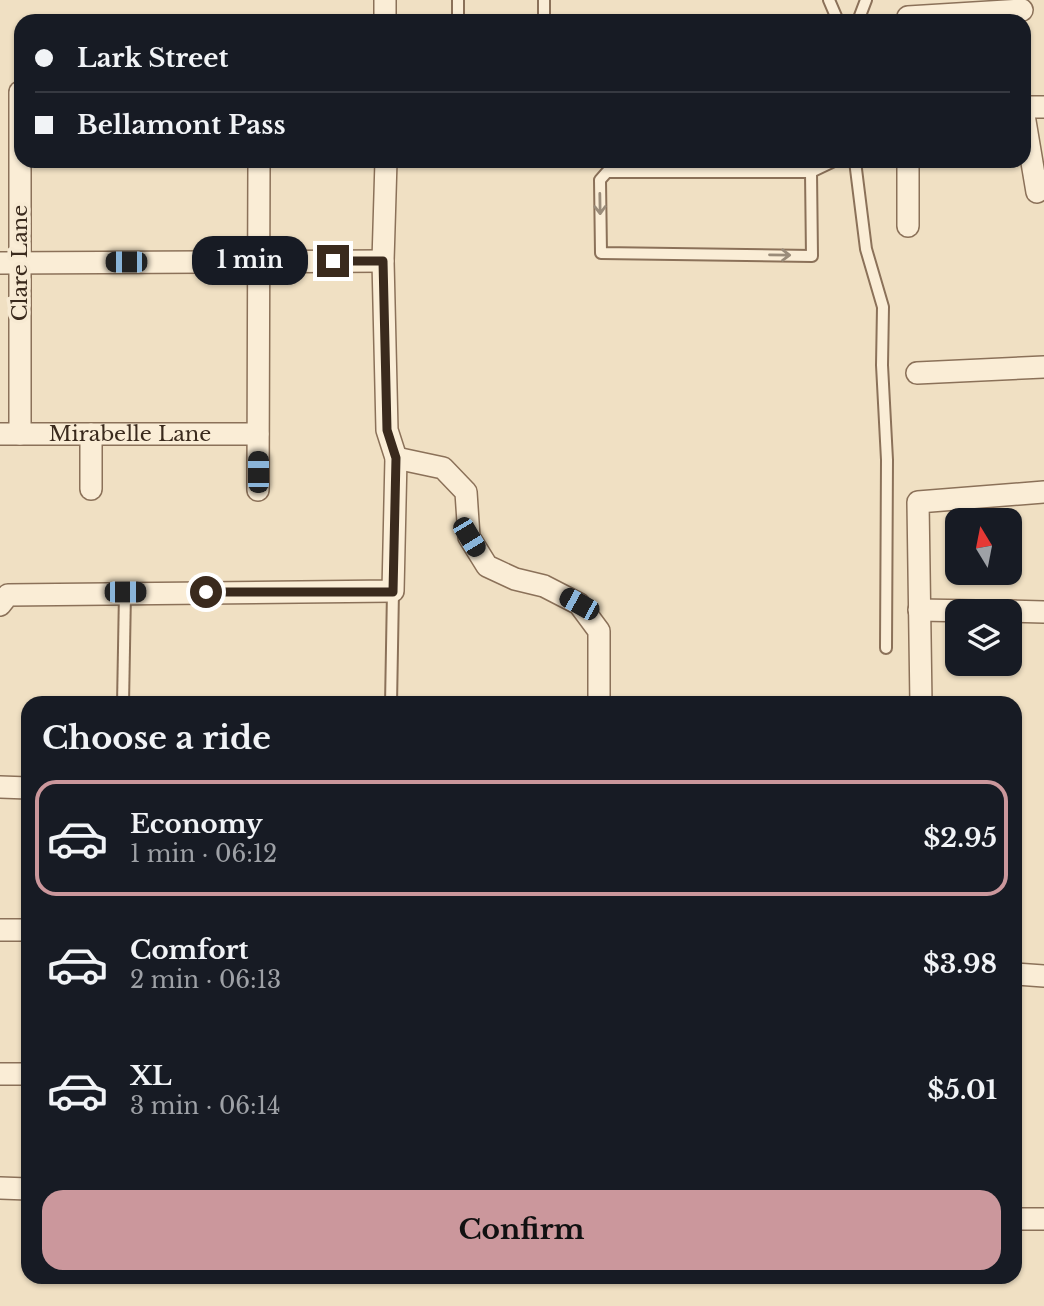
<!DOCTYPE html>
<meta charset="utf-8">
<style>
body{margin:0;font-family:"Libre Baskerville",serif;background:#242831;color:#f1f3f6;height:100vh;display:flex;flex-direction:column;font-size:26px;white-space:nowrap}
*{box-sizing:border-box;margin:0}
p{font-size:23px;color:#9ea1a6}
.icon{flex:none;width:38px;height:38px;fill:none;stroke:currentColor;stroke-width:2;stroke-linecap:round;stroke-linejoin:round}
.map{position:relative;flex:1;overflow:hidden}
.drawer{position:absolute;left:21px;top:696px;width:1001px;height:588px;display:flex;flex-direction:column;background:#171b24;border-radius:21px;box-shadow:0 2px 5px #0004}
.drawer>*{flex:none}
.banner{position:absolute;left:14px;top:14px;width:1017px;height:154px;border-radius:21px;box-shadow:0 2px 5px #0004;display:grid;align-content:center;height:154px;padding:0 21px;background:#171b24}
.needle{width:46px;rotate:350deg}
.buttons{position:absolute;left:945px;top:508px;display:grid;gap:14px}
.buttons a{display:grid;place-items:center;width:77px;height:77px;border-radius:14px;background:#171b24;box-shadow:0 2px 5px #0004;font-size:35px}
.end{position:absolute;width:32px;height:32px;margin:-16px;border:9px solid #3a2a1d;background:#fff;box-shadow:0 0 0 4px #fff}
.from{border-radius:50%}
.bubble{position:absolute;height:49px;border-radius:21px;background:#171b24;box-shadow:0 2px 5px #0004;font-size:23px;font-weight:700;line-height:49px;text-align:center}
.car{position:absolute;width:21px;height:42px;margin:-21px -10px;border-radius:9px;box-shadow:0 0 5px 2px #0007;background:linear-gradient(#222 24%,#8ab4d8 0 40%,#222 0 76%,#8ab4d8 0 86%,#222 0)}
.banner b{display:flex;align-items:center;gap:24px;height:66px;font-size:26px}
.banner b+b{border-top:2px solid #363941}
.banner i{width:18px;height:18px;background:#f1f3f6}
ul{padding:0;list-style:none}
li{display:flex;align-items:center;gap:21px;height:116px;margin:0 14px 10px;padding:0 7px;border:4px solid transparent;border-radius:21px}
li div{flex:1}
li b{display:block;font-size:26px}
li em{font-style:normal;font-weight:700}
li.on{border-color:#cb979c}
li>.icon{width:63px;height:63px;stroke-width:1.5}
h2{padding:0 21px;font-size:32px;line-height:84px}
.cta{display:flex;gap:14px;margin-top:auto;padding:14px 21px}
.cta a{flex:1;height:80px;border-radius:21px;background:#cb979c;color:#111;font-size:28px;font-weight:700;line-height:80px;text-align:center}
.map>svg:first-child{display:block}
.lines{fill:none;stroke-linecap:round;stroke-linejoin:round}
.service-casing{stroke:#8b7159;stroke-width:14}
.minor-casing{stroke:#8b7159;stroke-width:24}
.service{stroke:#faedd6;stroke-width:10}
.minor{stroke:#faedd6;stroke-width:21}
.oneway{stroke:#9a8c7a}
.route{stroke:#3a2a1d;stroke-width:9}
.labels{text-anchor:middle;dominant-baseline:central;stroke-width:7;stroke-linejoin:round;paint-order:stroke}
.street-label{font-size:21px;fill:#3a2a1d;stroke:#f7ead3}
</style>
<div class="map">
<svg width="1044" height="1306" viewBox="0 0 1044 1306">
<rect width="100%" height="100%" fill="#f0e0c3"/>
<g class="lines">
<!-- service casing -->
<g class="service-casing">
<g id="service">
<polyline points="458,0 458,21"/>
<polyline points="544,0 544,21"/>
<polyline points="829,0 838,21"/>
<polyline points="858,21 866,0"/>
<polyline points="855,161 866,249 883,307 882,365 887,460 886,648"/>
<polyline points="811,172 812,256 601,253 600,180 607,172 811,172 834,161"/>
<polyline points="123,704 125,592"/>
<polyline points="391,704 393,591"/>
</g>
</g>
<!-- minor casing -->
<g class="minor-casing">
<g id="minor">
<polyline points="385,0 385,21"/>
<polyline points="908,21 908,17 1022,10"/>
<polyline points="1024,107 1044,107"/>
<polyline points="1024,115 1037,192"/>
<polyline points="908,161 908,226"/>
<polyline points="0,263 383,261"/>
<polyline points="917,373 1044,367"/>
<path id="s1" d="M 0,434 L 258,434"/>
<polyline points="20,434 20,92"/>
<polyline points="396,458 443,468 466,492 469,537 487,566 515,579 544,586 579,604 599,631 599,704"/>
<polyline points="91,489 91,434"/>
<polyline points="258,490 259,161"/>
<polyline points="0,605 8,595 393,591 396,458 387,430 383,261 386,161"/>
<polyline points="919,610 976,611"/>
<polyline points="1010,611 1044,612"/>
<polyline points="921,704 918,502 1044,492"/>
<polyline points="0,787 28,788"/>
<polyline points="0,930 28,930"/>
<polyline points="1015,974 1044,976"/>
<polyline points="0,1074 28,1074"/>
<polyline points="0,1188 28,1189"/>
<polyline points="1015,1219 1044,1219"/>
</g>
</g>
<!-- service -->
<use href="#service" class="service"/>
<!-- minor -->
<use href="#minor" class="minor"/>
</g>
<!-- one-way arrows -->
<defs><path id="oneway-shaft" d="M-6 0H5M1.5-3L5.5 0L1.5 3" fill="none" stroke-width="1.6" stroke-linecap="round" stroke-linejoin="round" transform="scale(1.75)"/></defs>
<g class="oneway">
<use href="#oneway-shaft" transform="translate(600 204) rotate(89)"/>
<use href="#oneway-shaft" transform="translate(780 255) rotate(1)"/>
</g>
<g class="lines">
<!-- route -->
<polyline class="route" points="206,592 393,592 396,458 387,430 383,261 333,261"/>
</g>
<g class="labels">
<!-- street labels -->
<g class="street-label">
<text transform="translate(20 263) rotate(-90)">Clare Lane</text>
<text stroke="none"><textPath href="#s1" startOffset="130">Mirabelle Lane</textPath></text>
</g>
</g>
</svg>
<div class="buttons">
<a><svg class="needle" viewBox="-14 -14 28 28"><path d="M0-13l5 13h-10z" fill="#e53935"/><path d="M0 13l5-13h-10z" fill="#9ea1a6"/></svg></a>
<a><svg class="icon" aria-label="layers" viewBox="0 0 24 24"><path d="M12 4l9 5-9 5-9-5zM3 14l9 5 9-5"/></svg></a>
</div>
<i class="end from" style="left:206px;top:592px"></i>
<i class="end" style="left:333px;top:261px"></i>
<div class="bubble" style="left:192px;top:236px;width:116px">1 min</div>
<i class="car" style="left:126px;top:262px;rotate:270deg"></i>
<i class="car" style="left:258px;top:472px;rotate:0deg"></i>
<i class="car" style="left:469px;top:537px;rotate:149deg"></i>
<i class="car" style="left:125px;top:592px;rotate:90deg"></i>
<i class="car" style="left:579px;top:604px;rotate:299deg"></i>
<div class="banner">
<b><i class="from"></i>Lark Street</b>
<b><i></i>Bellamont Pass</b>
</div>
<section class="drawer">
<h2>Choose a ride</h2>
<ul>
<li class="on"><svg class="icon" aria-label="car" viewBox="0 0 24 24"><path d="M5 17H2v-5l4-1 3-4h7l3 4 3 1v5h-3M9 17h6M6 11h13"/><circle cx="7" cy="17" r="2"/><circle cx="17" cy="17" r="2"/></svg><div><b>Economy</b><p>1 min · 06:12</p></div><em>$2.95</em></li>
<li><svg class="icon" aria-label="car" viewBox="0 0 24 24"><path d="M5 17H2v-5l4-1 3-4h7l3 4 3 1v5h-3M9 17h6M6 11h13"/><circle cx="7" cy="17" r="2"/><circle cx="17" cy="17" r="2"/></svg><div><b>Comfort</b><p>2 min · 06:13</p></div><em>$3.98</em></li>
<li><svg class="icon" aria-label="car" viewBox="0 0 24 24"><path d="M5 17H2v-5l4-1 3-4h7l3 4 3 1v5h-3M9 17h6M6 11h13"/><circle cx="7" cy="17" r="2"/><circle cx="17" cy="17" r="2"/></svg><div><b>XL</b><p>3 min · 06:14</p></div><em>$5.01</em></li>
</ul>
<div class="cta"><a>Confirm</a></div>
</section>
</div>
